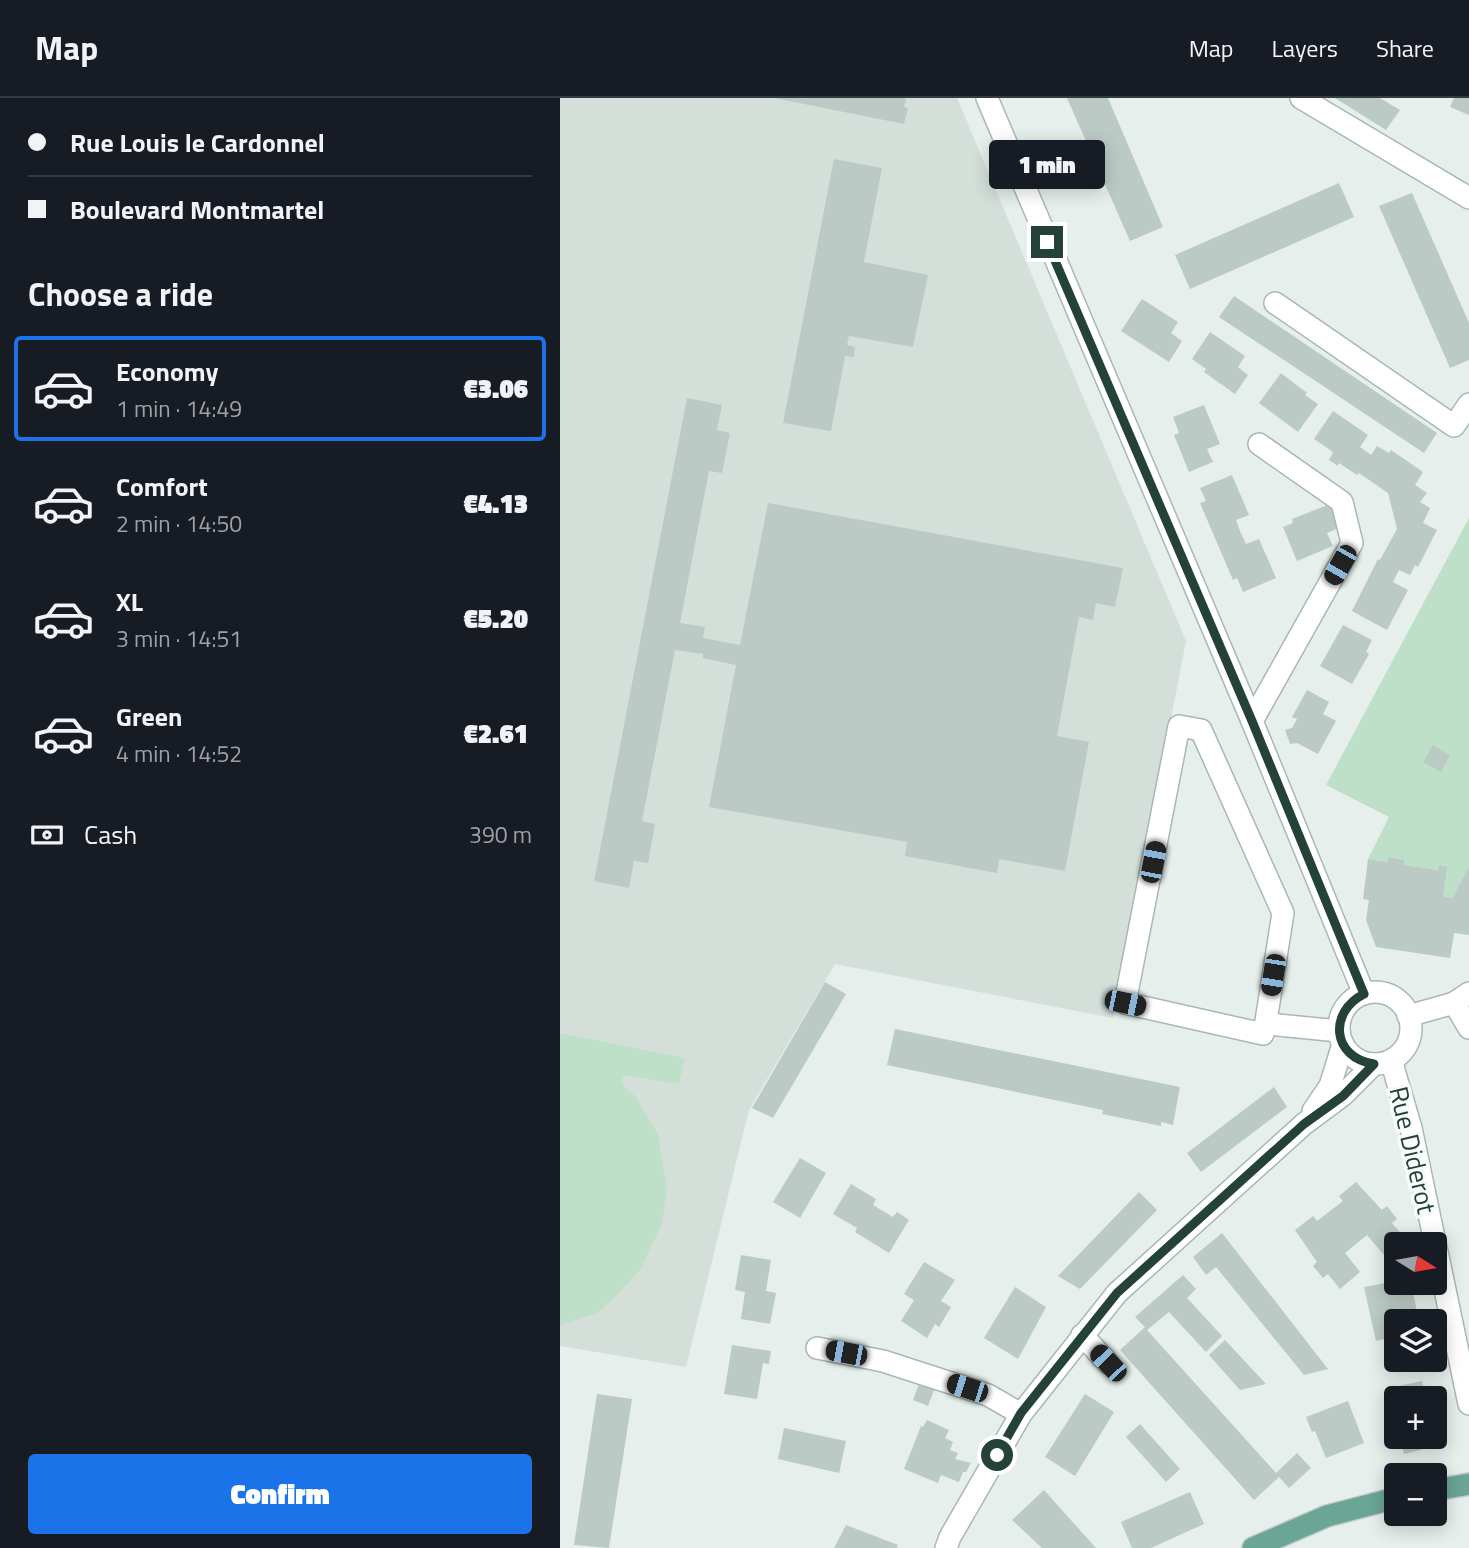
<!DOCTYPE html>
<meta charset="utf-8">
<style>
body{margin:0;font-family:"Titillium Web",sans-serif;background:#242831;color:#f1f3f6;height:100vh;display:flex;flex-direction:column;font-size:26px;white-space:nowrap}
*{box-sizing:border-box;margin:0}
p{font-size:23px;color:#9ea1a6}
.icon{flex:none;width:38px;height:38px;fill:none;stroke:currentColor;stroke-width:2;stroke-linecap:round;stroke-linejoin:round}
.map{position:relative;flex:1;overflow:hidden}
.details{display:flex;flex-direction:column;background:#171b24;width:560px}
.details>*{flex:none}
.top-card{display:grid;align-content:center;height:154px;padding:0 28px;background:#171b24}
.needle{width:46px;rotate:101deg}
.controls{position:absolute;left:824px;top:1134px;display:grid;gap:14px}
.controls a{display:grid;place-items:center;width:63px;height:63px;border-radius:7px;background:#171b24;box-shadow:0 4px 18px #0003;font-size:35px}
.end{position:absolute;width:32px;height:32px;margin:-16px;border:9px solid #24423a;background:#fff;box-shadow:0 0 0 4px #fff}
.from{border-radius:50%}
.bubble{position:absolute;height:49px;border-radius:7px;background:#171b24;box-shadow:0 4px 18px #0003;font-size:23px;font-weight:800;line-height:49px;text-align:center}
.car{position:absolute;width:21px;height:42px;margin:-21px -10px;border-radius:9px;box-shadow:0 0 5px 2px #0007;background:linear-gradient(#222 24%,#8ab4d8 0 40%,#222 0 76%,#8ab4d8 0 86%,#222 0)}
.top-card b{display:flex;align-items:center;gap:24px;height:66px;font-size:26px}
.top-card b+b{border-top:2px solid #363941}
.top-card i{width:18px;height:18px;background:#f1f3f6}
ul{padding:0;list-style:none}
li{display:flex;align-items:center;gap:21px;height:105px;margin:0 14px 10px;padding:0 14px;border:4px solid transparent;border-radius:7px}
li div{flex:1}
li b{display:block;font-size:26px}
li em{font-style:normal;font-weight:800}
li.on{border-color:#1a73e8}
li>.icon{width:63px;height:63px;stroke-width:1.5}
h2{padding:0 28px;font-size:32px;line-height:84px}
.pay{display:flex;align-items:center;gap:18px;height:77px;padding:0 28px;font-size:26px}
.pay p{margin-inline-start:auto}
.cta{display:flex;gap:14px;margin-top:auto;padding:14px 28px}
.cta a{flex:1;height:80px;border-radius:7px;background:#1a73e8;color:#fff;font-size:28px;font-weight:800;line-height:80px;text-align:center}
header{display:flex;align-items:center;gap:42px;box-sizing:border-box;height:98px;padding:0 35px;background:#171b24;border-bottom:2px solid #363941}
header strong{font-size:33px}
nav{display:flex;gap:38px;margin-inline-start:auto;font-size:24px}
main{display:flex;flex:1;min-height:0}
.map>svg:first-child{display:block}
.built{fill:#d4dfda}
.green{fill:#bfe0c8}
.building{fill:#bbcac4}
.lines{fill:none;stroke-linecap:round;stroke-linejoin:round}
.minor-casing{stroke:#a8b8b2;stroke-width:24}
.major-casing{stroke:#c2cac8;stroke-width:24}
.minor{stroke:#fff;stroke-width:21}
.major{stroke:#6aa596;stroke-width:21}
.route{stroke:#24423a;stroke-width:9}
.labels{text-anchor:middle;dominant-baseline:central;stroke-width:7;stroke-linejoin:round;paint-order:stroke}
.street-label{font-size:26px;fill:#24423a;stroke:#f7fbf9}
</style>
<header>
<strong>Map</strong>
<nav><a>Map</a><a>Layers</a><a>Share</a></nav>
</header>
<main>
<section class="details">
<div class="top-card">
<b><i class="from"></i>Rue Louis le Cardonnel</b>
<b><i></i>Boulevard Montmartel</b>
</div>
<h2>Choose a ride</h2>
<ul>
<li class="on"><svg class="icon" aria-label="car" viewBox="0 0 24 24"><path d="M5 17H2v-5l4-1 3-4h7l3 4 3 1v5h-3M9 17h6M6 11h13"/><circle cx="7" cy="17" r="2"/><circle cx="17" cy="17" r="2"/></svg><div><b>Economy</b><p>1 min · 14:49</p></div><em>€3.06</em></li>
<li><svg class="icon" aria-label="car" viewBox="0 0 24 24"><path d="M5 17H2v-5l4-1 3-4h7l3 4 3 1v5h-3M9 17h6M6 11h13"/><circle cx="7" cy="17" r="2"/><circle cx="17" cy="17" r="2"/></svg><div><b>Comfort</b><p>2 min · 14:50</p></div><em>€4.13</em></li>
<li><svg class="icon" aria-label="car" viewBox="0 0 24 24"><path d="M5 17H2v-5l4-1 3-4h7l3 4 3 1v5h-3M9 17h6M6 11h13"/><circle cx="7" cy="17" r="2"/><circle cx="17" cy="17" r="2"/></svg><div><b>XL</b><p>3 min · 14:51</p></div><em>€5.20</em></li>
<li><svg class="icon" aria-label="car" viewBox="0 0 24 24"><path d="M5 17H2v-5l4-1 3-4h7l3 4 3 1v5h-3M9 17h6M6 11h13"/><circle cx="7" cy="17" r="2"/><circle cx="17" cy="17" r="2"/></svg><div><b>Green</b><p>4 min · 14:52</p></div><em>€2.61</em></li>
</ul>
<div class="pay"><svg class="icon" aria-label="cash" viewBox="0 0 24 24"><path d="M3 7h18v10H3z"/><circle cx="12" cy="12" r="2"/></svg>Cash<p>390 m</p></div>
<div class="cta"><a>Confirm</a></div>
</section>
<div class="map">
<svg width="909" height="1450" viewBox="0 0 909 1450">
<rect width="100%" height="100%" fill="#e6efeb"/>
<!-- built -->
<polygon class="built" points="0,0 397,0 626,543 553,920 275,866 189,1012 126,1269 0,1248"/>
<!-- green -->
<g class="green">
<polygon points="909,420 909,769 892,800 883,798 879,768 878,772 844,767 844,762 828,759 828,764 808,761 829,719 766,687"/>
<polygon points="0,935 125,960 119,986 64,977 61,985 76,999 98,1036 107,1091 102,1125 81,1171 57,1197 37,1215 0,1227"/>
</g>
<!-- building -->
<g class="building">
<polygon points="214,0 346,0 344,9 348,10 344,26"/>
<polygon points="507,0 548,0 603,129 570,143"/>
<polygon points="775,0 820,0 840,12 826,32"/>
<polygon points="894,0 909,0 909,17 890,9"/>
<polygon points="274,61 322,70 304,164 368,177 353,249 289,238 287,247 295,249 294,259 285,258 271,333 223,325"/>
<polygon points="779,85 794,119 630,191 615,157"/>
<polygon points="852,95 909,225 909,262 890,270 819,108"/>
<polygon points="674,198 877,335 864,355 659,219"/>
<polygon points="582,201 618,224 611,235 622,243 609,264 561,233"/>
<polygon points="650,234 685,258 678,269 688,277 675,296 644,274 646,271 632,261"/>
<polygon points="721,275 747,295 745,297 758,306 738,334 699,305"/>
<polygon points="127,300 162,307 157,332 170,335 162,375 149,373 120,525 145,529 143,540 180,547 208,405 563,470 555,509 536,505 533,522 519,519 497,638 529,644 505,773 439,761 437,775 345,758 347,744 149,709 176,567 143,560 143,556 115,552 82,723 95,726 88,765 74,763 69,790 34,783"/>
<polygon points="644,307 660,346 647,351 653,364 629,374 614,337 619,335 613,319"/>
<polygon points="773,313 808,337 800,349 811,357 817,348 829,355 831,352 863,374 855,387 867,395 860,404 870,410 863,425 877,432 858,469 855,467 850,477 839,472 833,484 848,492 827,532 792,513 818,461 820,462 837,431 828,395 799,375 797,377 779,365 778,368 769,362 773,354 754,341"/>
<polygon points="672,377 689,417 676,422 680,433 686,446 699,441 716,480 683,494 677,480 673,482 640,405 646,403 640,390"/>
<polygon points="770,406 779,430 767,435 773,448 737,463 723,429 733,425 732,421"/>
<polygon points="783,527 812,542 806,554 809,556 792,586 760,568"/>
<polygon points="747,592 769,604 763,616 776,623 758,656 737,645 730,646 725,632 732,630 737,621 732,619"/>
<polygon points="873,647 890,657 881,674 863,664"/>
<polygon points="828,759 844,762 844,767 878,772 879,767 887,769 883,798 892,800 909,769 909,837 894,835 890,860 816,849 806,822 809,802 803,801 808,761 828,764"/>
<polygon points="265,884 286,896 213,1020 192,1010"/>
<polygon points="335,931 620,989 613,1027 601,1024 601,1028 542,1016 543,1012 327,967"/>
<polygon points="714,989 727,1009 641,1074 627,1055"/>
<polygon points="240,1060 266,1075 240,1120 213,1104"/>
<polygon points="796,1084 822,1112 827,1108 837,1121 832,1125 844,1139 823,1156 807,1137 785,1155 800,1174 780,1191 768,1176 763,1180 753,1168 757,1164 735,1132 753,1118 757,1123 783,1103 779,1098"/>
<polygon points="291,1086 316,1101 313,1107 333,1119 337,1114 349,1122 329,1155 295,1134 297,1130 273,1116"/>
<polygon points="579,1094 597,1112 520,1191 498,1178"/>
<polygon points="662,1135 768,1271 744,1277 656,1169 646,1177 633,1159"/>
<polygon points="181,1157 211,1162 206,1193 216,1195 210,1226 181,1221 185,1194 175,1192"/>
<polygon points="364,1164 395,1182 381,1203 391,1209 379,1229 375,1226 367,1240 341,1223 354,1202 344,1196"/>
<polygon points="623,1177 636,1191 627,1200 662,1238 646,1254 609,1214 587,1232 716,1375 737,1355 751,1370 729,1390 719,1379 694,1402 560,1252 585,1229 575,1219"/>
<polygon points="836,1183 836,1185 851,1185 859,1223 836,1223 836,1238 816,1243 804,1189"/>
<polygon points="455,1189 486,1209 458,1261 424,1240"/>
<polygon points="665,1242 706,1286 680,1292 649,1257"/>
<polygon points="172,1247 211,1253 209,1266 203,1265 197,1301 164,1296"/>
<polygon points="862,1283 866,1300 836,1300 835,1318 829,1290"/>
<polygon points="359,1286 374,1292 368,1308 353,1302"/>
<polygon points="37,1296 72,1301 49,1450 14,1447"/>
<polygon points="525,1296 554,1314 515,1378 485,1359"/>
<polygon points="788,1303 804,1345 766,1360 755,1333 752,1334 746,1319"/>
<polygon points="367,1322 389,1332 385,1340 393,1344 390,1352 398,1355 395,1361 411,1365 406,1374 403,1374 399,1384 381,1377 378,1385 344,1371 361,1328 363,1329"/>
<polygon points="580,1326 620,1371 606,1384 566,1339"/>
<polygon points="224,1330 286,1343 279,1375 218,1361"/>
<polygon points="840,1339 874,1339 875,1344 860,1347 861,1352 844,1356"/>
<polygon points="484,1392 509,1420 536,1450 482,1450 452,1422"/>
<polygon points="630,1394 644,1426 591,1450 572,1450 561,1424"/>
<polygon points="286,1427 338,1447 337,1450 274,1450"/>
</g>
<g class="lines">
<!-- minor casing -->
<g class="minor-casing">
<g id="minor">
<polyline points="427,0 692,623 804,896"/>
<polyline points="741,0 909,100"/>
<polyline points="715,205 894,328 909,306"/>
<polyline points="692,623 792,445 782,404 699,346"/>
<circle cx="815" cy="930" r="36"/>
<polyline points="894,905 909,930"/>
<polyline points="848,918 894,905 909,895"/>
<polyline points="706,923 703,936 565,905 619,628 641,632 723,815 706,923 718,927 779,933"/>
<polyline points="831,962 851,1030 909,1306"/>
<polyline points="753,1013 770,988 783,946"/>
<polyline points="522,1237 548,1265"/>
<polyline points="257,1250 323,1263 363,1276 428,1297 461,1316"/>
<polyline points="386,1450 390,1439 461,1316 557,1195 744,1026 783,997 814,966"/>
</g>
</g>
<!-- major casing -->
<g class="major-casing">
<g id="major">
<polyline points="875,1392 909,1386"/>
<polyline points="693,1450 767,1418 836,1400"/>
</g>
</g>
<!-- minor -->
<use href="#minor" class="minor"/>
<!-- major -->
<use href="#major" class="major"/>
</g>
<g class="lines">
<!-- route -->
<path class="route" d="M 437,1357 L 461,1315 L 557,1195 L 744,1026 L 783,998 L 814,966 C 772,960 768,914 804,896 L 692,623 L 487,144"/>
</g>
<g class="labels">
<!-- street labels -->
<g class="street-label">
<text transform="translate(853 1052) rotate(77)">Rue Diderot</text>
</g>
</g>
</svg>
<div class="controls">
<a><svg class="needle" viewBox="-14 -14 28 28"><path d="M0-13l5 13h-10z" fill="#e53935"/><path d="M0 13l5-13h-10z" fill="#9ea1a6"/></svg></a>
<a><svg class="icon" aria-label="layers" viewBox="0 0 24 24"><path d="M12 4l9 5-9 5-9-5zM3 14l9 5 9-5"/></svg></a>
<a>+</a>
<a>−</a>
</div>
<i class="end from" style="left:437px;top:1357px"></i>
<i class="end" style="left:487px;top:144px"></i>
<div class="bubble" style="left:429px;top:42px;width:116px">1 min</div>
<i class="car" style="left:780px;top:467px;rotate:210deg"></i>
<i class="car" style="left:593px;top:764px;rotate:11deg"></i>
<i class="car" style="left:713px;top:877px;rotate:189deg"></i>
<i class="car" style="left:565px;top:905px;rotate:102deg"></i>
<i class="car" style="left:286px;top:1255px;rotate:281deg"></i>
<i class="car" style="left:548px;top:1265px;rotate:316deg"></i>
<i class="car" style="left:407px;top:1290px;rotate:288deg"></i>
</div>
</main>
